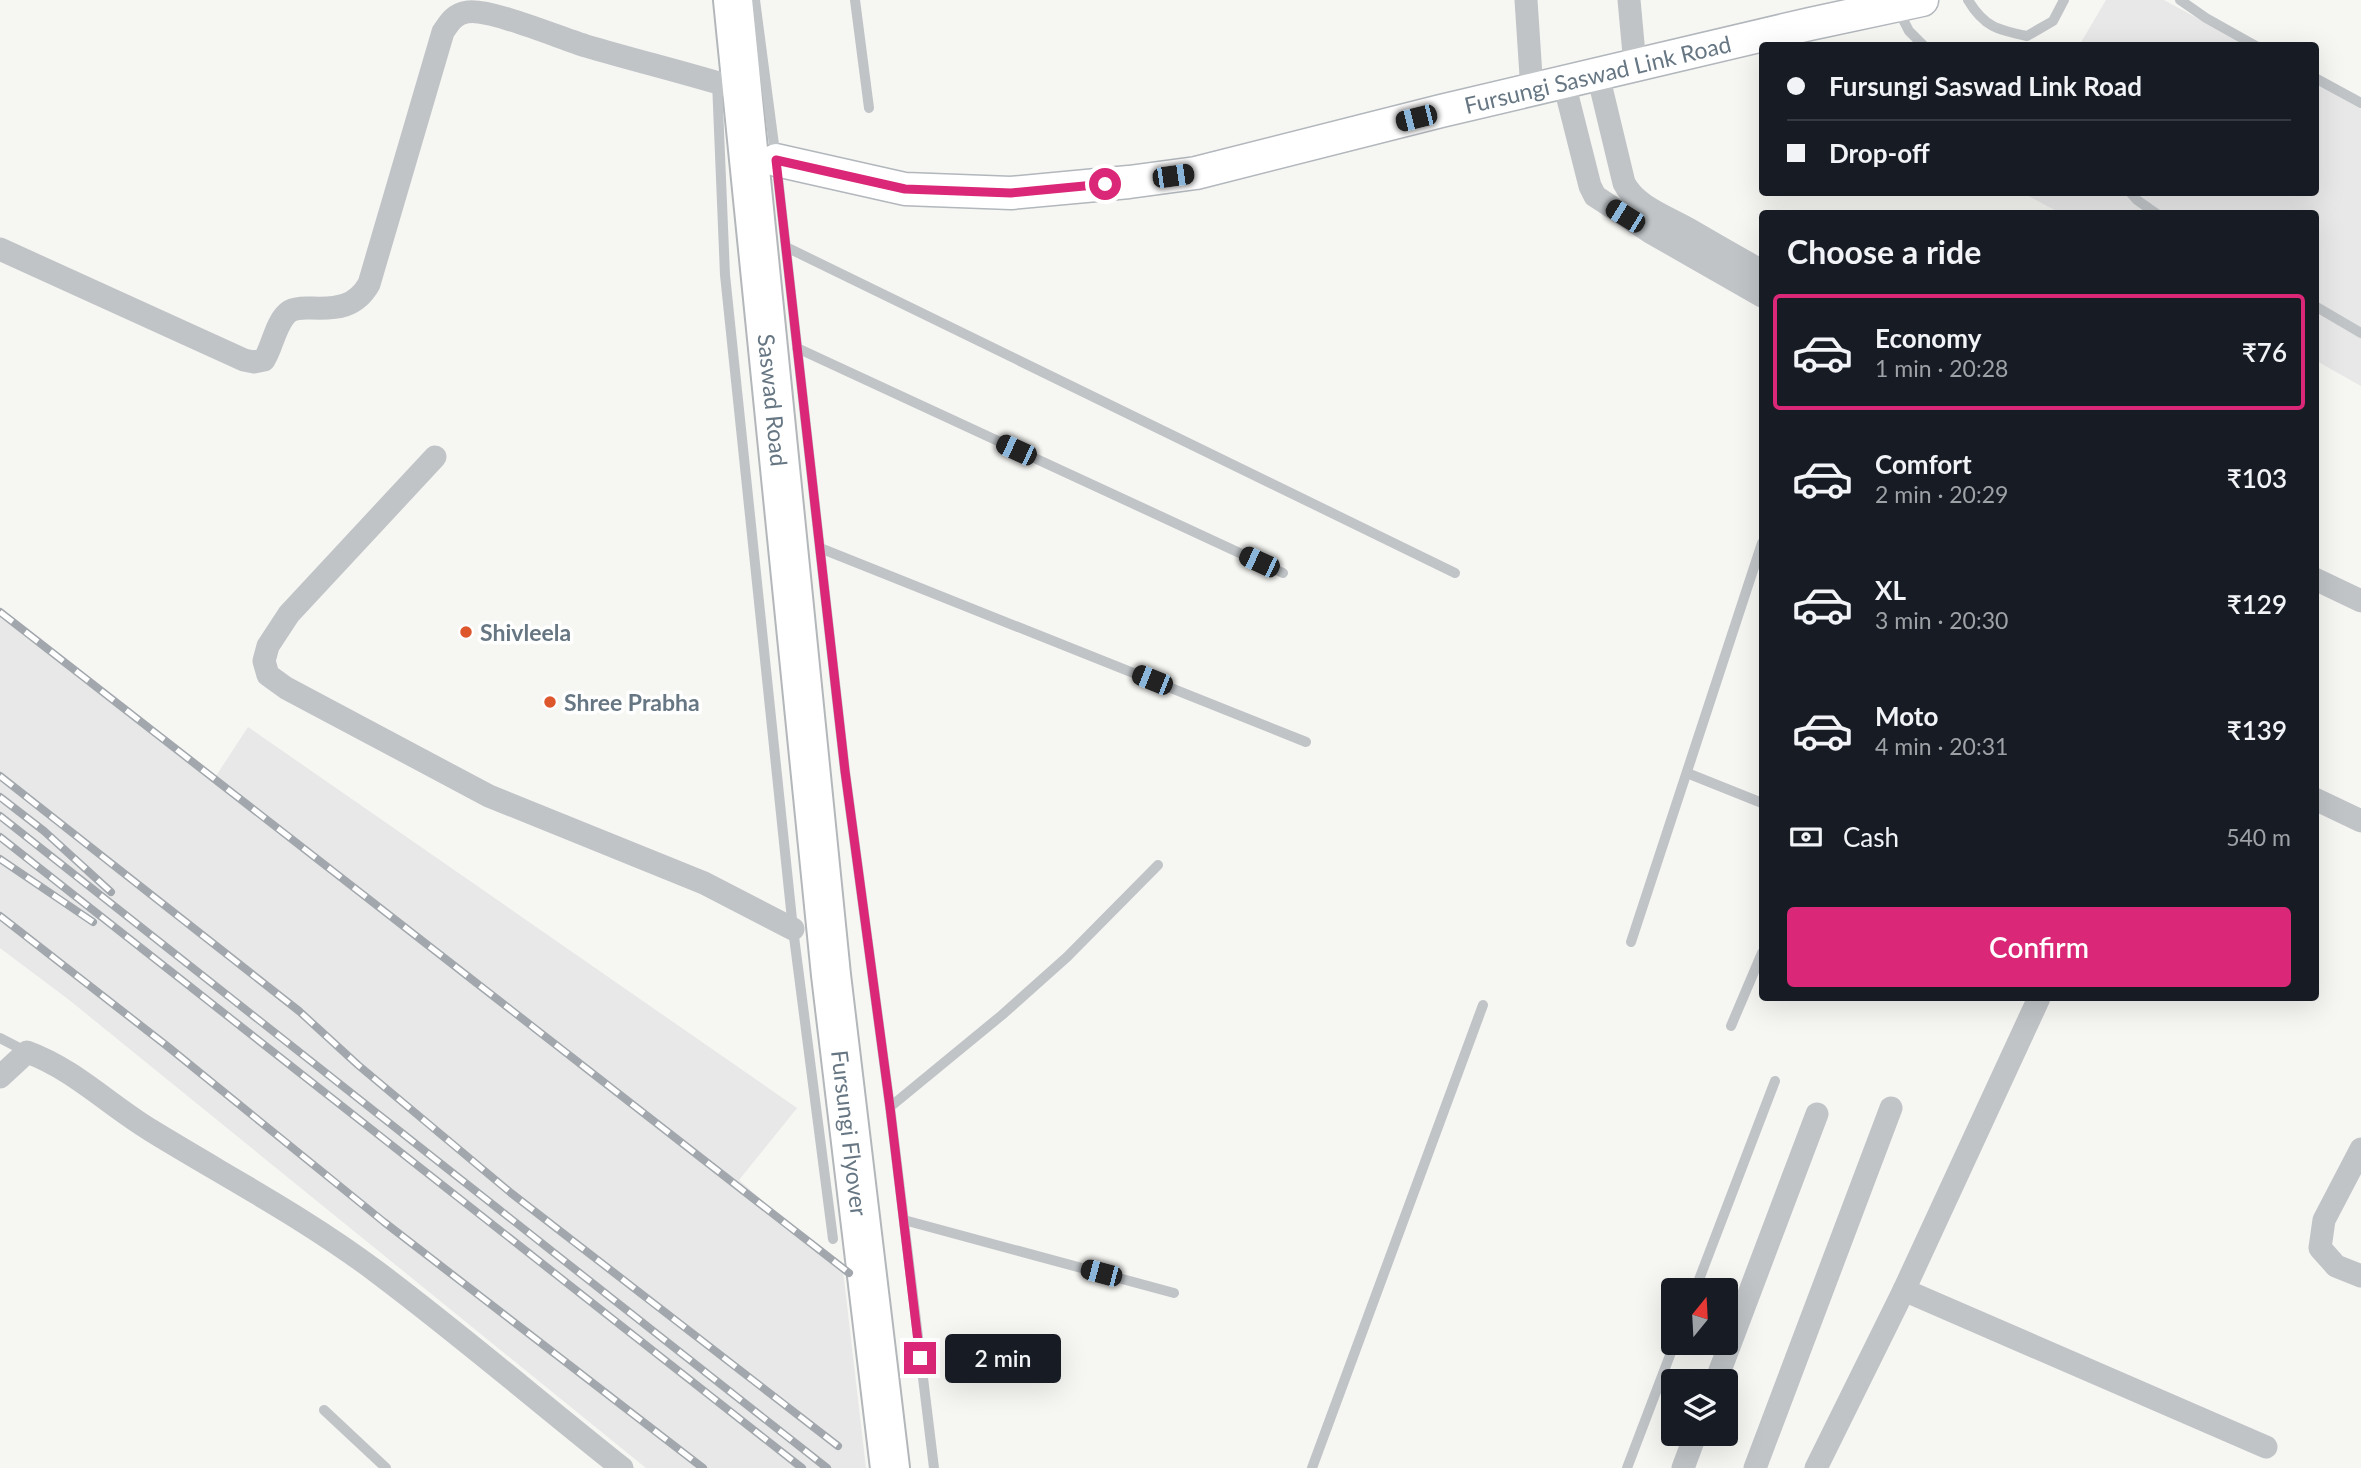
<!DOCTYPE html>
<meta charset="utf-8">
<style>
body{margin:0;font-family:Lato,sans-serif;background:#20242c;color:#f1f3f6;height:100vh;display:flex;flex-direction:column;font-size:26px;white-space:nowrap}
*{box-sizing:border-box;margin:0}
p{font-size:23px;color:#9ea1a6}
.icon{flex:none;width:38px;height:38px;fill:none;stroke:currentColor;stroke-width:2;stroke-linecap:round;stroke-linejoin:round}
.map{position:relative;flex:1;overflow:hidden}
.drawer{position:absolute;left:1759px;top:210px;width:560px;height:791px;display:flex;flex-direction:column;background:#171b24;border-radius:7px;box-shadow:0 7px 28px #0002}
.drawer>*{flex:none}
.hud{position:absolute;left:1759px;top:42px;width:560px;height:154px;border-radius:7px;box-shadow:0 7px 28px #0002;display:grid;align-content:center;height:154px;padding:0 28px;background:#171b24}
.needle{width:46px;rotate:18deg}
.fabs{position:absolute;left:1661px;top:1278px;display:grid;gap:14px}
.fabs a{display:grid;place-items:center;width:77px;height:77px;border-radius:7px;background:#171b24;box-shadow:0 7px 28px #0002;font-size:35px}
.end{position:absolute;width:32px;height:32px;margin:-16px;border:9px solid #db2777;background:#fff;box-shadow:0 0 0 4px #fff}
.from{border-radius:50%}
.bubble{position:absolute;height:49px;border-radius:7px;background:#171b24;box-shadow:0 7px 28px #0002;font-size:23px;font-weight:600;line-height:49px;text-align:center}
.car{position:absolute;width:21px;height:42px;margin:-21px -10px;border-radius:9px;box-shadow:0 0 5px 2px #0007;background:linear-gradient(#222 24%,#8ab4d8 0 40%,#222 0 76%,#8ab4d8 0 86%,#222 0)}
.hud b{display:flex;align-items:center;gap:24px;height:66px;font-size:26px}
.hud b+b{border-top:2px solid #363941}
.hud i{width:18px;height:18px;background:#f1f3f6}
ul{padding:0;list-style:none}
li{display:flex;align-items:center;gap:21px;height:116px;margin:0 14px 10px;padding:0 14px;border:4px solid transparent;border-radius:7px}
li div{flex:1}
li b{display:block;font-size:26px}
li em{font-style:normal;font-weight:600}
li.current{border-color:#db2777}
li>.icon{width:63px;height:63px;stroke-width:1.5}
h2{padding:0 28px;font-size:32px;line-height:84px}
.pay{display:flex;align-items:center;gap:18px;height:77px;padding:0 28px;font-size:26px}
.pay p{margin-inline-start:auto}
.cta{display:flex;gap:14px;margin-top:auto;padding:14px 28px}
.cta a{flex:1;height:80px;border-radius:7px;background:#db2777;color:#fff;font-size:28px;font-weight:600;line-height:80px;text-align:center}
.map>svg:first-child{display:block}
.built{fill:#e7e8e7}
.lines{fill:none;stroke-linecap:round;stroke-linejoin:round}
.secondary-casing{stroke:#b2b7bc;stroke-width:35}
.highway-casing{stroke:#b3b7ba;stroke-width:42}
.lane{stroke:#c0c4c7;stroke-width:10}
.street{stroke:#c0c4c7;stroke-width:23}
.secondary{stroke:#fff;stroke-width:32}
.highway{stroke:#fff;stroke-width:38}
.rail-casing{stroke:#a1a7ac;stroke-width:8}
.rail{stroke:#fff;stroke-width:5;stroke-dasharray:16;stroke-linecap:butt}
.route{stroke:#db2777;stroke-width:9}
.poi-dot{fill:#dd562c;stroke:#fff;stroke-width:2.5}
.labels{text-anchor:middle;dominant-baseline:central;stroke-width:7;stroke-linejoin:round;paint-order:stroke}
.street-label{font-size:23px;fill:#667683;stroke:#fff}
.poi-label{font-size:23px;font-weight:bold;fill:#667683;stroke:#fff;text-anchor:start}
</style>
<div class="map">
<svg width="2361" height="1468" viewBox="0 0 2361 1468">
<rect width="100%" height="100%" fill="#f6f6f3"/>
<!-- built -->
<g class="built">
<polygon points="2106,0 2164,0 2246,45 2079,46"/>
<polygon points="2315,84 2361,109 2361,386 2315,360 2315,214 2060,213 2023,193 2315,192"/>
<polygon points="0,608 214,779 248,727 797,1108 739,1180 843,1271 866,1468 646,1468 68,999 0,948"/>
</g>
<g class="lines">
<!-- secondary casing -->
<g class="secondary-casing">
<g id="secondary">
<path id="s1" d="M 776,160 L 905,189 L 1011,193 L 1129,182 L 1196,173 L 1441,111 L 1810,24 L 1922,0"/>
</g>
</g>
<!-- highway casing -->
<g class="highway-casing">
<g id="highway">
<path id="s2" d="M 733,0 L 831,975 L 890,1468"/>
</g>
</g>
<!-- lane -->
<g class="lane">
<polyline points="755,0 776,160 845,771 890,1107"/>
<polyline points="855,0 869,108"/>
<path d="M 1968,0 C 1984,27 1998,30 2027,36 L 2053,21 L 2064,0"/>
<polyline points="2180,0 2206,18 2256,46"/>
<polyline points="1897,8 1909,31 1924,46"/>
<polyline points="2315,78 2361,103"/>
<polyline points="717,82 725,275 793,929 833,1239"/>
<polyline points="2130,192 2137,200 2157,214"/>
<polyline points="786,247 1455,573"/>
<polyline points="2315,306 2361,333"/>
<polyline points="797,348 1283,573"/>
<polyline points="820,548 1306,742"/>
<polyline points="1687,773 1762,803"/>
<polyline points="1631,942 1762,543"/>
<polyline points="1731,1026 1762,953"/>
<polyline points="0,1038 27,1052"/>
<polyline points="904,1220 1174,1293"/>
<polyline points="1695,1290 1775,1081"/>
<polyline points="324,1410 386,1468"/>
<polyline points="934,1468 890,1107 1002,1015 1067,957 1158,865"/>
<polyline points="1312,1468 1483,1005"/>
<polyline points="1627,1468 1675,1342"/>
</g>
<!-- street -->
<g class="street">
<polyline points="1526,0 1532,91"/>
<polyline points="1629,0 1635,65"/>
<path d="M 1598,75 L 1624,183 C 1636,207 1668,217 1690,230 C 1714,244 1738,258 1762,271"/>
<polyline points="1564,83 1590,186 1595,196 1650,232 1762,296"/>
<path d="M 0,249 L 244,360 L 254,362 L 264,360 C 273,346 276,320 290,311 C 297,307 305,308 312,308 C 337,309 356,307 369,284 L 443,32 C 449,23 454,14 467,12 C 489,8 560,38 586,46 C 637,61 690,74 742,90"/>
<polyline points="435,457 289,614 268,646 264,661 268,675 286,688 489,796 704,883 793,929"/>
<polyline points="2315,579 2361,601"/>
<polyline points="2315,799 2361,821"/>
<polyline points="2039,998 1904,1290 2266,1447"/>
<path d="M 0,1077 L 27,1052 C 74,1069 110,1106 152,1131 C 227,1177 307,1219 377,1272 C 461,1335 540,1403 622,1468"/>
<polyline points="2361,1149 2324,1220 2320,1248 2336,1266 2361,1276"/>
<polyline points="1716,1381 1817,1114"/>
<polyline points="1683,1468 1696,1433"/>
<polyline points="1755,1468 1891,1108"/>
<polyline points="1816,1468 1904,1290"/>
</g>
<!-- secondary -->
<use href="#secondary" class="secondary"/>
<!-- highway -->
<use href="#highway" class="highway"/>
<!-- rail casing -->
<g class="rail-casing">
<g id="rail">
<polyline points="0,612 849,1273"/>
<polyline points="0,776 299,1011 358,1065 511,1193 838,1446"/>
<polyline points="0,797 44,831 111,892"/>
<polyline points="0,816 827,1468"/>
<polyline points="0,837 802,1468"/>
<polyline points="0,859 93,922"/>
<polyline points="0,916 167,1046 384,1222 703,1468"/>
</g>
</g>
<!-- rail -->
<use href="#rail" class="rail"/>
</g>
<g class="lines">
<!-- route -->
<polyline class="route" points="920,1358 890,1107 845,771 776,160 905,189 1011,193 1105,184"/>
</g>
<!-- markers -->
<g class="poi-dot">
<circle cx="466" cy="632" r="7"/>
<circle cx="550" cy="702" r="7"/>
</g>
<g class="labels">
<!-- street labels -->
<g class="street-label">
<text stroke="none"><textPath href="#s1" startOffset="838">Fursungi Saswad Link Road</textPath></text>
<text stroke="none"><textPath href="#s2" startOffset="402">Saswad Road</textPath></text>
<text stroke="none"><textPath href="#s2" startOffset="1139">Fursungi Flyover</textPath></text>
</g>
<!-- poi labels -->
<g class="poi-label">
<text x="480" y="632">Shivleela</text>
<text x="564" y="702">Shree Prabha</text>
</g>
</g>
</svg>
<div class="fabs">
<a><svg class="needle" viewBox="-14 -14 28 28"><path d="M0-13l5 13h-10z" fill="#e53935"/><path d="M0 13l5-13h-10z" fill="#9ea1a6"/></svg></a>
<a><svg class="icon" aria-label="layers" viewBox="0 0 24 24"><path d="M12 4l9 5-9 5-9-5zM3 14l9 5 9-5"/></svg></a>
</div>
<i class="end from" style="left:1105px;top:184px"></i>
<i class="end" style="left:920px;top:1358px"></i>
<div class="bubble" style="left:945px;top:1334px;width:116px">2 min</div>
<i class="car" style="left:1416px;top:118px;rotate:256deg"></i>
<i class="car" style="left:1173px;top:176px;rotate:82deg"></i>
<i class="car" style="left:1625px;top:216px;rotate:302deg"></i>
<i class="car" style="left:1016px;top:450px;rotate:295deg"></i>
<i class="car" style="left:1259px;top:562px;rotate:295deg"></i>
<i class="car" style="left:1152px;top:680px;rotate:292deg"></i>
<i class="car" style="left:1101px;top:1273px;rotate:285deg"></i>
<div class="hud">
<b><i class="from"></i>Fursungi Saswad Link Road</b>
<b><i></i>Drop-off</b>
</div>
<section class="drawer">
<h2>Choose a ride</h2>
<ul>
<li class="current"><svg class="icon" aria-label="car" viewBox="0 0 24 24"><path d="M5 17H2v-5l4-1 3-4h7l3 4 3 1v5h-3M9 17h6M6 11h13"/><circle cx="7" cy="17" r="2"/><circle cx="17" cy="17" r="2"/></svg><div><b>Economy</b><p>1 min · 20:28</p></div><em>₹76</em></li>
<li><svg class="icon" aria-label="car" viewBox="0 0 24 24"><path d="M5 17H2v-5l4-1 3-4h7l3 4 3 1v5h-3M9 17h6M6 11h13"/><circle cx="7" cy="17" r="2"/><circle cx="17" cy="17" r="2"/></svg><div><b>Comfort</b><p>2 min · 20:29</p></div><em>₹103</em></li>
<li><svg class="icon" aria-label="car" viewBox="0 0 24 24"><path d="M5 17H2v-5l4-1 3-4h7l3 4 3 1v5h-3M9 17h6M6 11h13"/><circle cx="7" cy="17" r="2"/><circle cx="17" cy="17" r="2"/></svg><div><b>XL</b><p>3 min · 20:30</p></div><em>₹129</em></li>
<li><svg class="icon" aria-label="car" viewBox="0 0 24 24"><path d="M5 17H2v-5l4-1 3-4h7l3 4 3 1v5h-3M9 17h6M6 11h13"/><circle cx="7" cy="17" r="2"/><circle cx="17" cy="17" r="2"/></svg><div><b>Moto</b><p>4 min · 20:31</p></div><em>₹139</em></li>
</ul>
<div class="pay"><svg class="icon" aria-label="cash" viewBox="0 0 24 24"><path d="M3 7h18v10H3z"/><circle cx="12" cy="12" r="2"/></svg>Cash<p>540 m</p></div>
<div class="cta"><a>Confirm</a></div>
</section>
</div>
